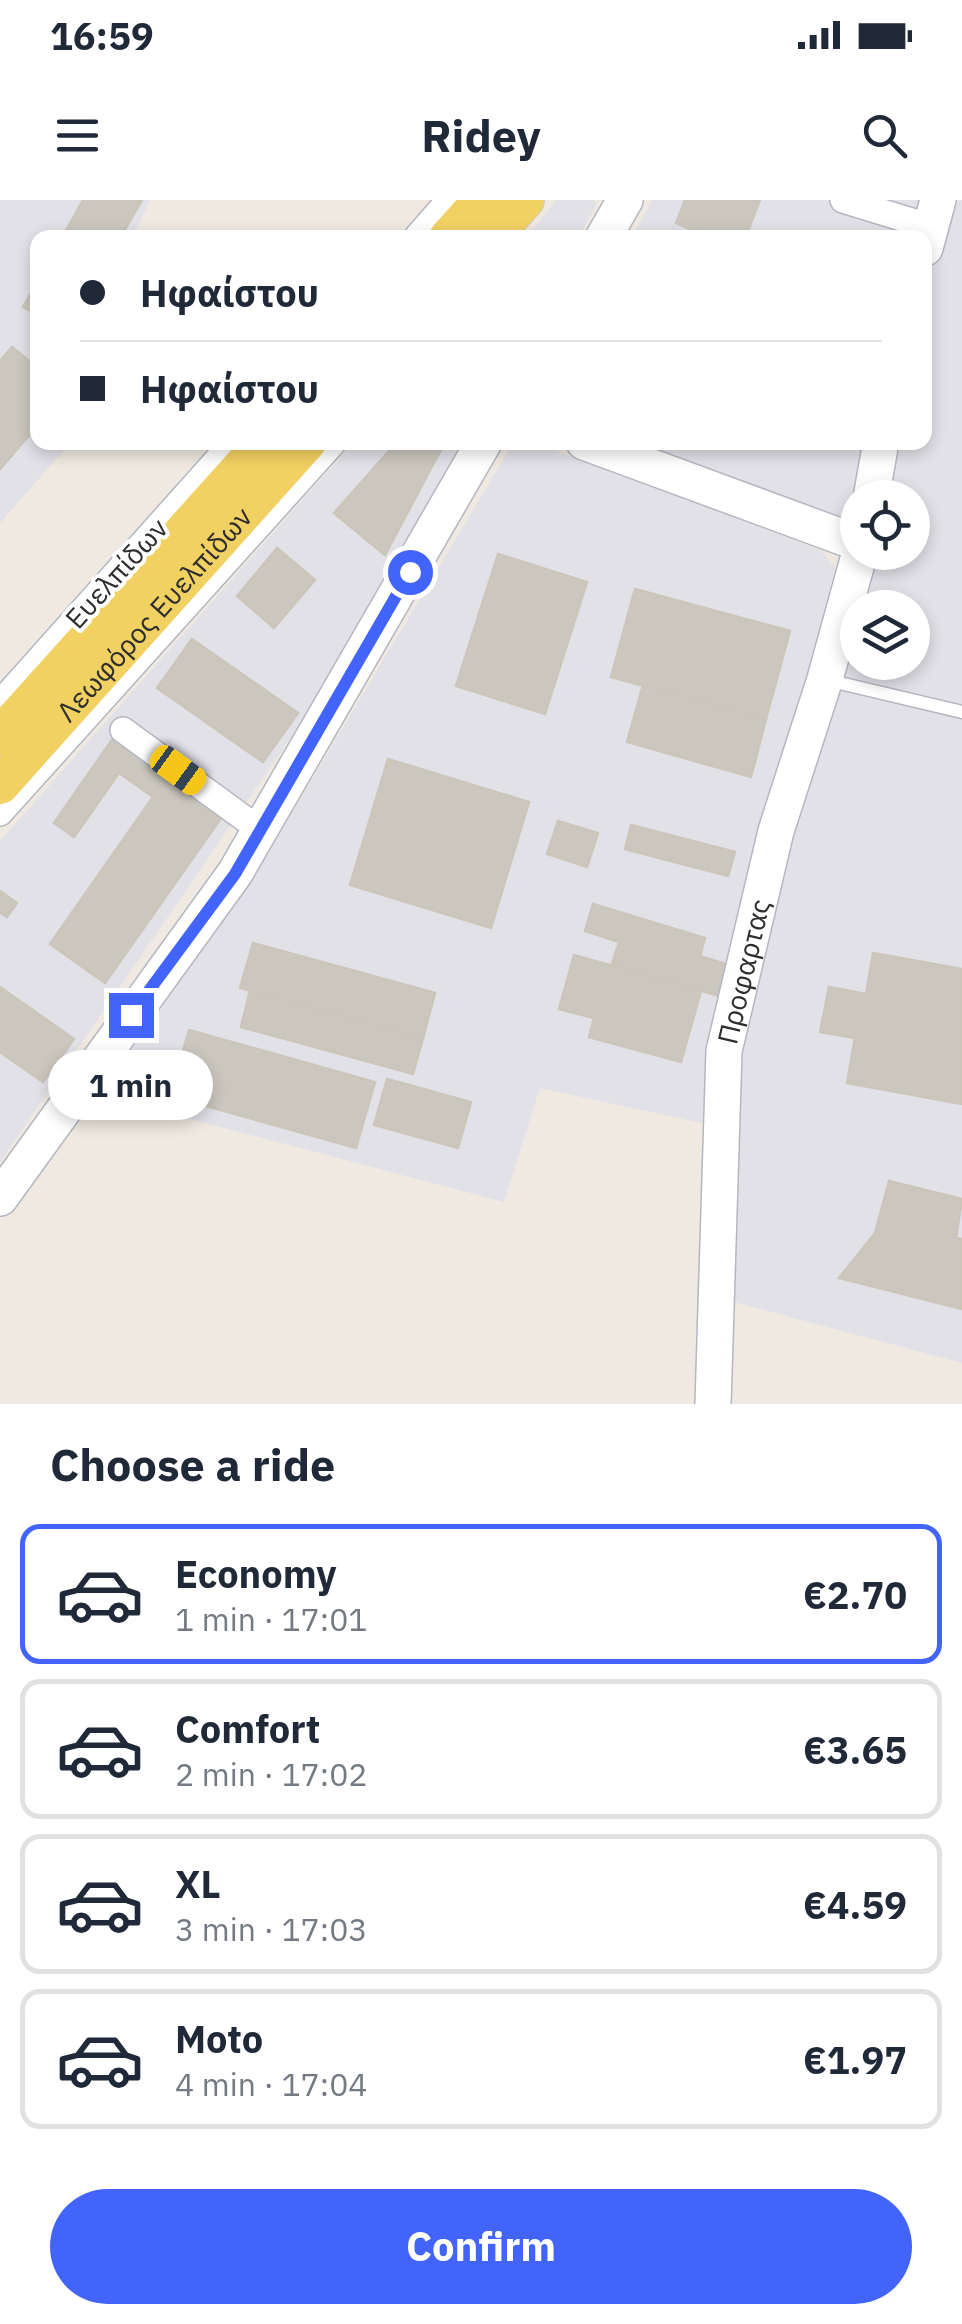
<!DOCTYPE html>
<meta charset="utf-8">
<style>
body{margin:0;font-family:"IBM Plex Sans",sans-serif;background:#f6f6f7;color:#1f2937;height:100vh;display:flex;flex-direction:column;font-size:38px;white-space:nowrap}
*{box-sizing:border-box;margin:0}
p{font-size:32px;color:#747a83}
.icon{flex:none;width:55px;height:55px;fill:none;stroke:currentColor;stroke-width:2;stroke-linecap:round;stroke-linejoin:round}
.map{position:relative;height:1204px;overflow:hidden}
.panel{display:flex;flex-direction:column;background:#fff;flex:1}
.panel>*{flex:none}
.guide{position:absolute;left:30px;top:30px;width:902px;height:220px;border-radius:20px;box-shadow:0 5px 15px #0003;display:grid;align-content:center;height:220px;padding:0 50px;background:#fff}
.buttons{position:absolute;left:840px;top:280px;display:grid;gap:20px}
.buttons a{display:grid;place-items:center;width:90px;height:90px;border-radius:50%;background:#fff;box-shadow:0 5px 15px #0003;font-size:50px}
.end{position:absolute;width:45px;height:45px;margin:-22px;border:12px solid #4264fb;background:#fff;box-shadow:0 0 0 5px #fff}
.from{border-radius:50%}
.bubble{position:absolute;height:70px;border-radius:35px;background:#fff;box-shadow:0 5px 15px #0003;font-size:32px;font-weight:700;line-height:70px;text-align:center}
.car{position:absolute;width:30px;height:60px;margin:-30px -15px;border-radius:12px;box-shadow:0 0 8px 2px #0007;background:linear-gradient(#f5c518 24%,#345 0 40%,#f5c518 0 76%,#345 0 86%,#f5c518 0)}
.guide b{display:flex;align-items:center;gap:35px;height:95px;font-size:38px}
.guide b+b{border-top:2px solid #e0e1e3}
.guide i{width:25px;height:25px;background:#1f2937}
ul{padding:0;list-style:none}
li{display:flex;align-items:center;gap:30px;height:140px;margin:0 20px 15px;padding:0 30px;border:5px solid #e0e1e3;border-radius:20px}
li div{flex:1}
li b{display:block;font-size:38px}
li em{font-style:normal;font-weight:700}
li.current{border-color:#4264fb}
li>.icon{width:90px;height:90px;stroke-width:1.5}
h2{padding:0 50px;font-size:45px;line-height:120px}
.primary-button{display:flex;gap:20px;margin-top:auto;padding:20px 50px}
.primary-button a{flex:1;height:115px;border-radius:60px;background:#4264fb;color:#fff;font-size:40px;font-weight:700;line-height:115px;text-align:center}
.status{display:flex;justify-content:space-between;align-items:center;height:70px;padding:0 50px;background:#fff;direction:ltr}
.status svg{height:28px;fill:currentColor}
header{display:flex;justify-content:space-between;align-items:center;height:130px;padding:0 50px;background:#fff;font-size:45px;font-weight:700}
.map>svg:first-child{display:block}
.industrial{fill:#e3e1e8;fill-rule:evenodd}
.building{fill:#cbc7bf;stroke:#cbc5ba;stroke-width:2.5}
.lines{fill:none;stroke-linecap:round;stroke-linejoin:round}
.lane-casing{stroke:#b4b7c1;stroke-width:15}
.street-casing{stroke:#b4b7c1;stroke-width:28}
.secondary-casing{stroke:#b4b7c1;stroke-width:38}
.primary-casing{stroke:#c9c9c9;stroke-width:40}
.lane{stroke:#fff;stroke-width:12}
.street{stroke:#fff;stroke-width:25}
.secondary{stroke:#fff;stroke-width:35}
.primary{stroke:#f2d163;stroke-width:38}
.route{stroke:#4264fb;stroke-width:12}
.labels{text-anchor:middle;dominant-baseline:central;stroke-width:8;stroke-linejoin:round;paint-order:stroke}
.street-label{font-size:28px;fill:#2e2e2e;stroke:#fff}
</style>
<div class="status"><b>16:59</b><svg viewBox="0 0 49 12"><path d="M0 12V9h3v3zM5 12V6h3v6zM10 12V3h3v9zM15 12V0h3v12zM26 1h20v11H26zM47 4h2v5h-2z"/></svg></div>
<header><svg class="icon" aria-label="menu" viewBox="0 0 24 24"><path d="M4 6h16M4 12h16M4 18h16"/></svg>Ridey<svg class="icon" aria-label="search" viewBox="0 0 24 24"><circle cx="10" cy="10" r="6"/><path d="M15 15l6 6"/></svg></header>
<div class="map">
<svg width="962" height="1204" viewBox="0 0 962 1204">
<rect width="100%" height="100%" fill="#efe9e1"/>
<!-- industrial -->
<g class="industrial">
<polygon points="0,0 150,0 133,37 38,38 38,242 70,243 0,323"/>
<polygon points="556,0 593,0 597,4 578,37 528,37"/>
<polygon points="652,0 920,0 908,37 631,38"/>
<path d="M 946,0 L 962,0 L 962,1163 L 730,1101 L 730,852 L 869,353 L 912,352 L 912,298 L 879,297 L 889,243 L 925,242 L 925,76 ZM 858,408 L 912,408 L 912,462 L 858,462 Z"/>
<polygon points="353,243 462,243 311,508 0,962 0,641"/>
<polygon points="513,243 535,243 820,350 838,370 736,724 707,854 706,924 540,888 504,1002 92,893 265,658"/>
<polygon points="623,243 864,243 848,319"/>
</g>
<!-- building -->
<g class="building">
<polygon points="83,0 142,0 120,38 62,38"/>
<polygon points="685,0 760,0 745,38 711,38 676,23"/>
<polygon points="38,81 38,115 23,107"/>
<polygon points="12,147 38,168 38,225 0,269 0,161"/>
<polygon points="397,242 445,242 385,355 334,313"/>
<polygon points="277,348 315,380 274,428 237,396"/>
<polygon points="498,354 587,382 545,514 456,486"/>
<polygon points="635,389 790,431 766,519 611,477"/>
<polygon points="192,439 298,513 263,562 157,488"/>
<polygon points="643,485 766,519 751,577 627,542"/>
<polygon points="116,534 226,611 105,783 50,744 153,597 119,573 74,637 54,623"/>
<polygon points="388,559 529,602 491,728 350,685"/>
<polygon points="558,621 598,633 587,667 547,654"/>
<polygon points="631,625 735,652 728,676 625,649"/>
<polygon points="0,691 17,703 7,717 0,713"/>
<polygon points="593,704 705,738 700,756 732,766 722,797 612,764 619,742 585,731"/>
<polygon points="253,743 435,793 423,838 240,788"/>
<polygon points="873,753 962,769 962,904 847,883 855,838 820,832 829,787 866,794"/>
<polygon points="574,755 701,791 681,862 589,837 594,818 559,809"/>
<polygon points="0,787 74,839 43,882 0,852"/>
<polygon points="250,791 423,838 413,874 241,827"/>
<polygon points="189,830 375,882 356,948 170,896"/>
<polygon points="387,879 471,902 458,948 374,925"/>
<polygon points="889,981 962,999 956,1038 962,1039 962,1109 839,1078 875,1033"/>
</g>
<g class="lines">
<!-- lane casing -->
<g class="lane-casing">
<polyline id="lane" points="827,480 962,512"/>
</g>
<!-- street casing -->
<g class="street-casing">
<g id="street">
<polyline points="843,0 931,27"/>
<polyline points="416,38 449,0"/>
<polyline points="0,503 233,242"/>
<polyline points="123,530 260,630"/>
<polyline points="0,613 334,242"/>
</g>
</g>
<!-- secondary casing -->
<g class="secondary-casing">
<g id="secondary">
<polyline points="603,38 625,0"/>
<polyline points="925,48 938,0"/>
<polyline points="584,242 858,343"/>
<polyline points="871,298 881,242"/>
<polyline points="0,998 235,673 484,242"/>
<path id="s1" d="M 713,1204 L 724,851 L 776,631 L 825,479 L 860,352"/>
</g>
</g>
<!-- primary casing -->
<g class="primary-casing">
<g id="primary">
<polyline points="448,38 482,0"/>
<polyline points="491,38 525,0"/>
<polyline points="0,536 264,242"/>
<path id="s2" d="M 0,585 L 307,242"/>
</g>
</g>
<!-- lane -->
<use href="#lane" class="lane"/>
<!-- street -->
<use href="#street" class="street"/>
<!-- secondary -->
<use href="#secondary" class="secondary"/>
<!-- primary -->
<use href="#primary" class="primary"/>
</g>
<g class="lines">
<!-- route -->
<polyline class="route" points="131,815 235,674 410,372"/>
</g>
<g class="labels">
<!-- street labels -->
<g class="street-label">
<text transform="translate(116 373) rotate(-48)">Ευελπίδων</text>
<text stroke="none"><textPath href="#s2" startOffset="230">Λεωφόρος Ευελπίδων</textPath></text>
<text stroke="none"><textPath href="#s1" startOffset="435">Προφαρτας</textPath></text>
</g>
</g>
</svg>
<div class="buttons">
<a><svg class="icon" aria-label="locate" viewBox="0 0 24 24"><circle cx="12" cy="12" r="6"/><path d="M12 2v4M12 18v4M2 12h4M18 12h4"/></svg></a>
<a><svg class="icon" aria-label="layers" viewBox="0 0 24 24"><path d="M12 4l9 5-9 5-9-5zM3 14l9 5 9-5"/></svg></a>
</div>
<i class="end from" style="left:410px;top:372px"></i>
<i class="end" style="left:131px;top:815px"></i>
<div class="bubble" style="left:48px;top:850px;width:165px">1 min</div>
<i class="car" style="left:178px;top:570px;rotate:126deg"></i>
<div class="guide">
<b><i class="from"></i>Ηφαίστου</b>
<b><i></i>Ηφαίστου</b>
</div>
</div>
<section class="panel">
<h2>Choose a ride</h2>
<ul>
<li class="current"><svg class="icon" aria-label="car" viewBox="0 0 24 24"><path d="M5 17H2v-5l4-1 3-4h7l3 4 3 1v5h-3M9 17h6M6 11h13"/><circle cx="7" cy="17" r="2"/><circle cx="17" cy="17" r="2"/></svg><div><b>Economy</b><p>1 min · 17:01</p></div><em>€2.70</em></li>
<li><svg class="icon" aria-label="car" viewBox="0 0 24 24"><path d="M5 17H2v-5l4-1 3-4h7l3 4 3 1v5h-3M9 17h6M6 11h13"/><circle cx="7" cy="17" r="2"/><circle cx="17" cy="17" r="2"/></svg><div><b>Comfort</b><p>2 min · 17:02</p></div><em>€3.65</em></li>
<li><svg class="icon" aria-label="car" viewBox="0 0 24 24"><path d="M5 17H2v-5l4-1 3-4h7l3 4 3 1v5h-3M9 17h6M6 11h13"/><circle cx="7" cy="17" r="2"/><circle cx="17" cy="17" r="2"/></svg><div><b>XL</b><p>3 min · 17:03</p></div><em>€4.59</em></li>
<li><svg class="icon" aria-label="car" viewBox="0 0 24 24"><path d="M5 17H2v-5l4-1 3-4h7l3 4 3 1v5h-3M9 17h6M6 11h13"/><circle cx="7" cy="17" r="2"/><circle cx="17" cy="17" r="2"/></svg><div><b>Moto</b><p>4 min · 17:04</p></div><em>€1.97</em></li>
</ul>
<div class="primary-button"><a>Confirm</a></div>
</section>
